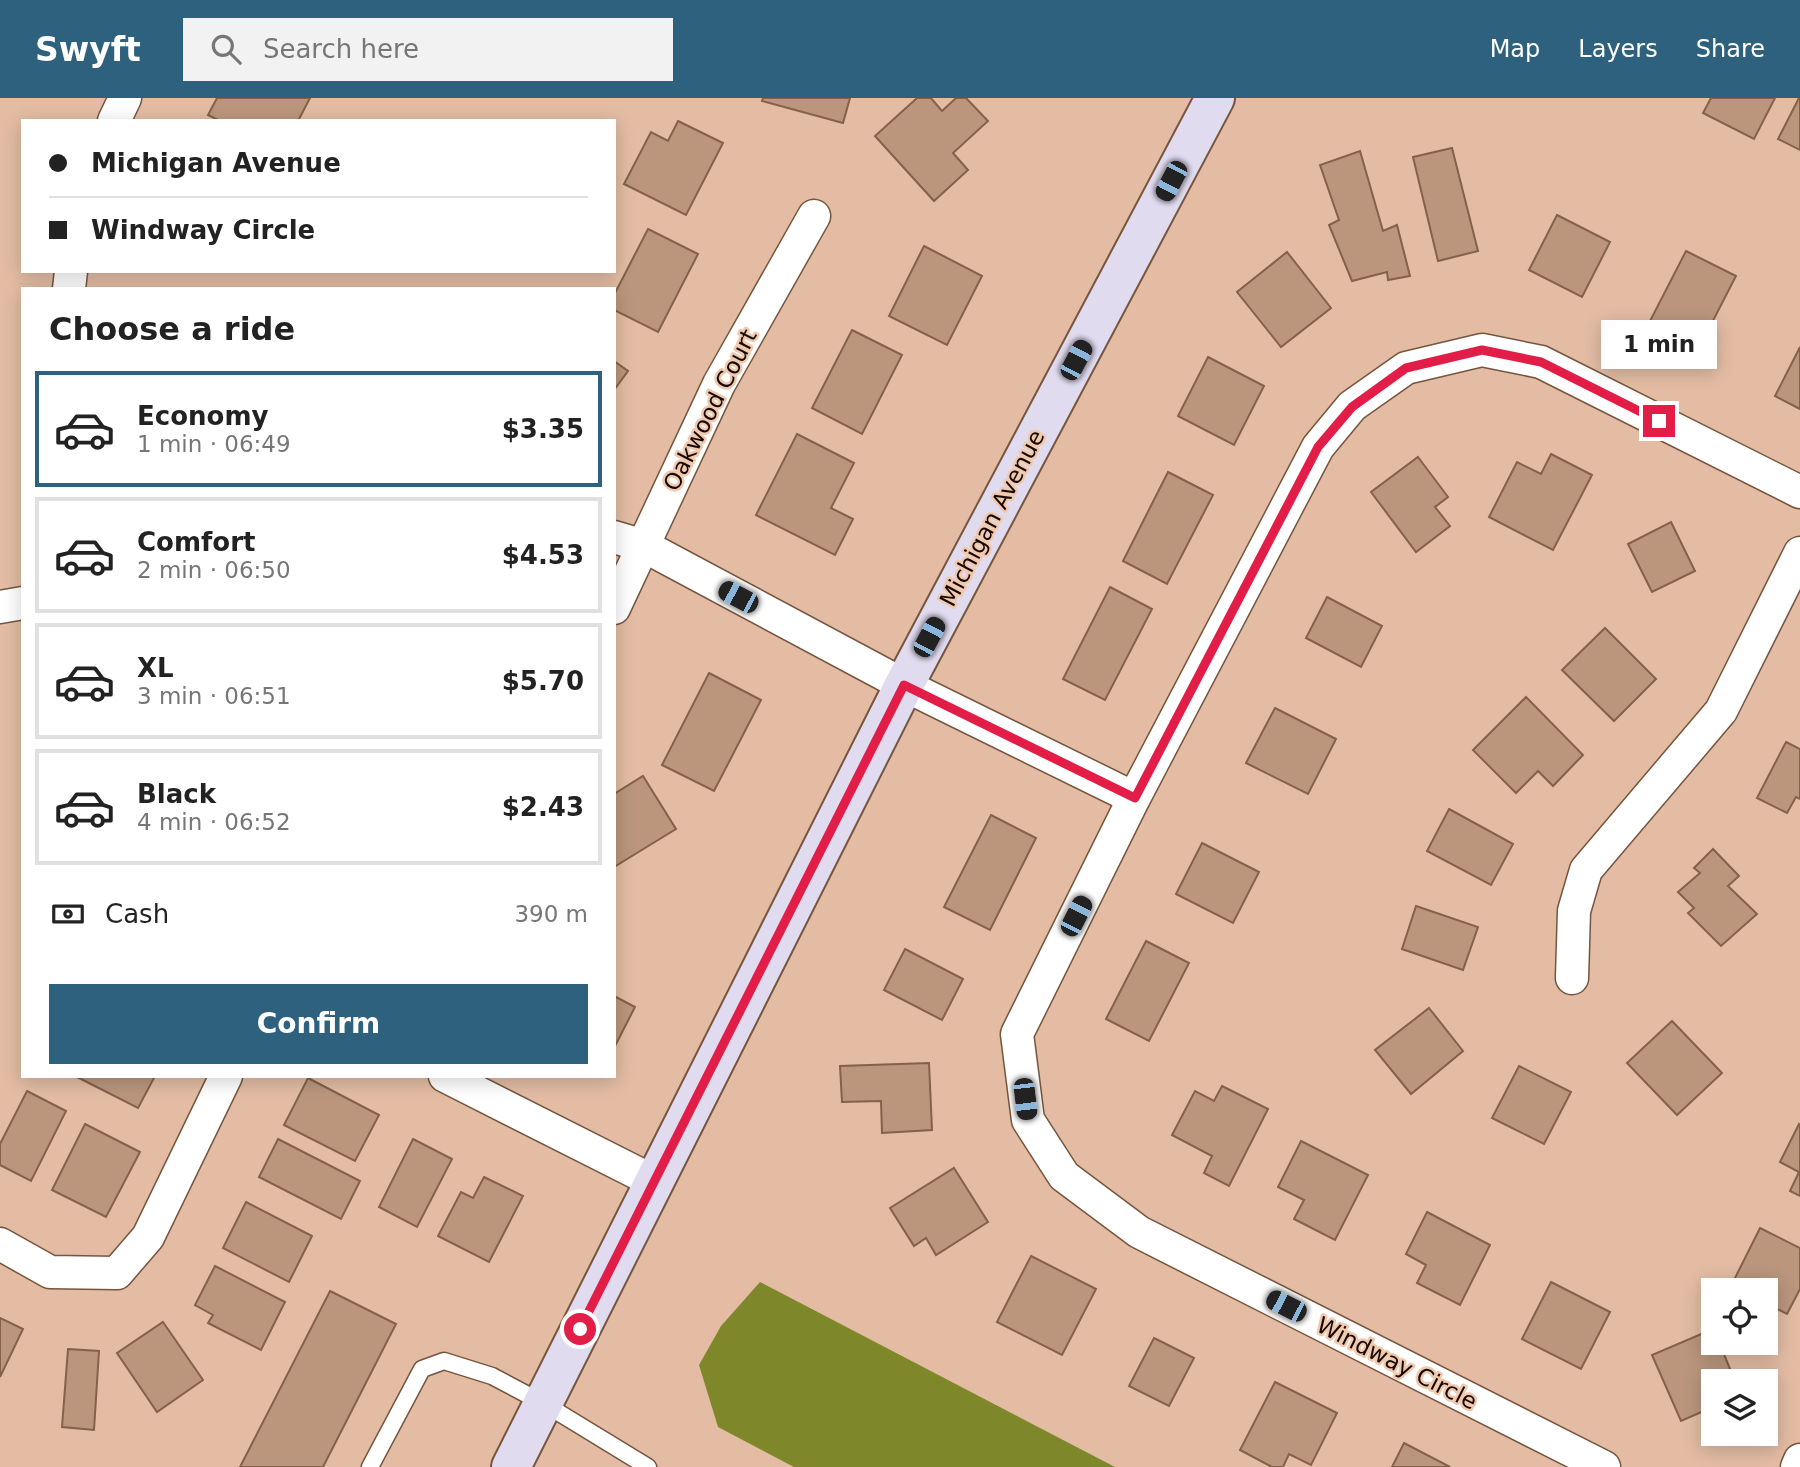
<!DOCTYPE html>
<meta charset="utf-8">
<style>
body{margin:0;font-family:"DejaVu Sans",sans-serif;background:#f2f2f2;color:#222;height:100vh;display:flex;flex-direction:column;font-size:26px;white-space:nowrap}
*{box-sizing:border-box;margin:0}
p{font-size:23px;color:#767676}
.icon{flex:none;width:38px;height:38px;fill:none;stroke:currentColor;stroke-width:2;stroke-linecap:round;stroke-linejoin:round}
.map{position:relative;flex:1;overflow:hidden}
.side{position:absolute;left:21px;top:189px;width:595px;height:791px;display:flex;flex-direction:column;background:#fff;border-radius:0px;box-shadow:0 4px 18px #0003}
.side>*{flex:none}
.top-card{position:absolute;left:21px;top:21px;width:595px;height:154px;border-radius:0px;box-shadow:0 4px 18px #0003;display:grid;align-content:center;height:154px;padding:0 28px;background:#fff}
.fabs{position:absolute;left:1701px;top:1180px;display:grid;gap:14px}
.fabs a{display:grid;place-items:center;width:77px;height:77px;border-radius:0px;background:#fff;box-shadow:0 4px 18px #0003;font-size:35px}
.end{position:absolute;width:32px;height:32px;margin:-16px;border:9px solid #e11d48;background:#fff;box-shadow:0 0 0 4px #fff}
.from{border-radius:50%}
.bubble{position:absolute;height:49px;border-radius:0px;background:#fff;box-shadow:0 4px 18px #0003;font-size:23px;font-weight:700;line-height:49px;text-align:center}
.car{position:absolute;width:21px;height:42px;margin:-21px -10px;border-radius:9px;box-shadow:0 0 5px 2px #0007;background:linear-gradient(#222 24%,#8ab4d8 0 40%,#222 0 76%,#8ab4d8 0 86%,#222 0)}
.top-card b{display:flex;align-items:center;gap:24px;height:66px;font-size:26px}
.top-card b+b{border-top:2px solid #e0e0e0}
.top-card i{width:18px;height:18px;background:#222}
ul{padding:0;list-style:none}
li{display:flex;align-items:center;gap:21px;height:116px;margin:0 14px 10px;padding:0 14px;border:4px solid #e0e0e0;border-radius:0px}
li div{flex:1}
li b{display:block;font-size:26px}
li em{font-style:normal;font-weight:700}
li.on{border-color:#2d617d}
li>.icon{width:63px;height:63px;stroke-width:1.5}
h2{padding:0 28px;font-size:32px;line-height:84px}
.pay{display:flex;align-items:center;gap:18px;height:77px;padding:0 28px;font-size:26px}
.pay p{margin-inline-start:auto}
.button{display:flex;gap:14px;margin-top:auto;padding:14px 28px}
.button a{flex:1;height:80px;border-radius:0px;background:#2d617d;color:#fff;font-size:28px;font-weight:700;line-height:80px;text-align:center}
header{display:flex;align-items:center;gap:42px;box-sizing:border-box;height:98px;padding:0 35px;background:#2d617d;color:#fff}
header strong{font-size:33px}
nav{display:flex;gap:38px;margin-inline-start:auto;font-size:24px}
.search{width:490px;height:63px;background:#f2f2f2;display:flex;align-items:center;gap:18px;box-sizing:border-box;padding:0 24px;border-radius:0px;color:#767676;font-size:26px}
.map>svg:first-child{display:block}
.water{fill:#7e882b}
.building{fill:#bb967d;stroke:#83614a;stroke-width:2}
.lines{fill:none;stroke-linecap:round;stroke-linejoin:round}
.service-casing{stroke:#76553e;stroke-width:19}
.minor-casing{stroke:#76553e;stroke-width:35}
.secondary-casing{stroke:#76553e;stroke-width:42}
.service{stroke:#fff;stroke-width:16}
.minor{stroke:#fff;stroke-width:32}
.secondary{stroke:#e1dbf0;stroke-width:38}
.route{stroke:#e11d48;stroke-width:9}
.labels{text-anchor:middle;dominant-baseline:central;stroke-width:5;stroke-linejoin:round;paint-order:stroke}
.street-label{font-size:23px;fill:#150902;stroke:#f0c9af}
</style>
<header>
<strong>Swyft</strong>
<div class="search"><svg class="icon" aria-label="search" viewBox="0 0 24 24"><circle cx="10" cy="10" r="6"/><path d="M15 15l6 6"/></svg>Search here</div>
<nav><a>Map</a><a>Layers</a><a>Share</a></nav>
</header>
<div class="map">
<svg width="1800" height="1369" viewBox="0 0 1800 1369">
<rect width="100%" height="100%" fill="#e3bca3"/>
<!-- water -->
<polygon class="water" points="760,1184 1115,1369 794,1369 718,1329 699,1267 721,1228"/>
<!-- building -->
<g class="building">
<polygon points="217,0 310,0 298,23 220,23 208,17"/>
<polygon points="763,0 850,0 843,25 762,3"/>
<polygon points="917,0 931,0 942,13 956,0 966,0 988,23 953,55 968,72 934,103 875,38"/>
<polygon points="1711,0 1775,0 1754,41 1703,15"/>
<polygon points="1799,0 1800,0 1800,52 1778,41"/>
<polygon points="678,23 723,45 686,117 624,86 651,34 668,43"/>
<polygon points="1452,50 1478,153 1438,163 1413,59"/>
<polygon points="1360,53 1383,133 1397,127 1410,178 1388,182 1387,174 1352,183 1329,127 1339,122 1320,67"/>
<polygon points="1557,117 1610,144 1582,199 1529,172"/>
<polygon points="648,131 698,156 658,234 614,212 614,197"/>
<polygon points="924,148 982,178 947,247 889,218"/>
<polygon points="1686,153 1736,178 1699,250 1649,225"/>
<polygon points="1287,154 1331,210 1281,249 1237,194"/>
<polygon points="852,232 902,257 862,336 812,310"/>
<polygon points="1800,249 1800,311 1775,298"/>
<polygon points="1208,259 1264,288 1234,347 1178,318"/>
<polygon points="614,263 628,273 614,292"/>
<polygon points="797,336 854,365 831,410 853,421 835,457 756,417"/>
<polygon points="1551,356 1592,377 1553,452 1489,419 1517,364 1541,376"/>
<polygon points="1418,359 1448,399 1435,409 1450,428 1416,454 1371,394"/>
<polygon points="1168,374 1213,397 1167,486 1123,463"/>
<polygon points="1671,424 1695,473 1652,494 1628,446"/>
<polygon points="1110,489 1152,511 1105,602 1063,581"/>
<polygon points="1327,499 1382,528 1361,569 1306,540"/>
<polygon points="1605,530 1656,581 1614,623 1562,572"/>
<polygon points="709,575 761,602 714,693 662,667"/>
<polygon points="1526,599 1583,657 1553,688 1538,673 1516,695 1473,652"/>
<polygon points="1275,610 1336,641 1308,696 1246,665"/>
<polygon points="1786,644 1800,651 1800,701 1796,699 1787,715 1757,700"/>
<polygon points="643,678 676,731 614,769 614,696"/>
<polygon points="1449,711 1513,746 1491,787 1427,753"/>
<polygon points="991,717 1036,740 990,832 944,809"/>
<polygon points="1202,745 1259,774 1233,825 1176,796"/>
<polygon points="1713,751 1739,778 1728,788 1757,816 1721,848 1688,815 1694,810 1678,794 1700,775 1694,770"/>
<polygon points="1416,808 1478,829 1463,872 1402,851"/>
<polygon points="1146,843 1189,865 1149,943 1106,921"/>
<polygon points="905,851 963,881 942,922 884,892"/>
<polygon points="614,898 635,909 614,950"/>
<polygon points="1429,910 1463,953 1411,996 1375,952"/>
<polygon points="1672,923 1722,975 1677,1017 1627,965"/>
<polygon points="929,965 932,1032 882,1035 881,1003 842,1004 840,968"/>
<polygon points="1519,968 1571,994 1544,1046 1492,1020"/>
<polygon points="75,978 155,978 138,1010"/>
<polygon points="308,980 379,1017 355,1063 284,1027"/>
<polygon points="1222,988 1268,1011 1229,1088 1204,1075 1212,1058 1172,1037 1195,993 1214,1003"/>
<polygon points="27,993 66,1013 31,1083 0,1067 0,1046"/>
<polygon points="85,1026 140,1054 106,1119 52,1092"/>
<polygon points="1799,1026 1800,1027 1800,1098 1790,1093 1799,1074 1780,1064"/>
<polygon points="278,1041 360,1083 341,1121 259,1079"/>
<polygon points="413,1041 452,1061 417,1129 379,1109"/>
<polygon points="1301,1043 1368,1077 1335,1142 1294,1121 1304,1102 1278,1089"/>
<polygon points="954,1070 988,1124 936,1157 926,1140 914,1148 890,1110"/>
<polygon points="484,1079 523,1098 489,1164 438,1138 461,1094 473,1100"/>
<polygon points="246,1104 312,1138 289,1184 223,1150"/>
<polygon points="1427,1114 1490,1147 1460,1207 1417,1185 1426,1167 1406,1156"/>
<polygon points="1760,1130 1800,1150 1800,1191 1787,1216 1766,1205 1766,1192 1739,1192 1731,1188"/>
<polygon points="1031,1158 1096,1191 1062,1257 997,1224"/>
<polygon points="215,1168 285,1204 261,1252 208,1225 213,1217 195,1207"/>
<polygon points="1551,1184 1610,1214 1581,1271 1522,1241"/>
<polygon points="330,1193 396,1226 323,1369 240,1369"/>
<polygon points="0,1220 23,1231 0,1279"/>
<polygon points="163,1224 203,1282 157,1314 117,1255"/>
<polygon points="1713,1231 1713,1244 1719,1244 1735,1283 1713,1283 1713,1309 1681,1323 1652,1257"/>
<polygon points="1154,1240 1194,1260 1169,1308 1129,1288"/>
<polygon points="68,1251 99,1253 94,1332 62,1329"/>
<polygon points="1275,1284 1337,1315 1311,1367 1289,1356 1283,1369 1272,1369 1240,1352"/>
<polygon points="1404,1345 1450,1369 1392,1369"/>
</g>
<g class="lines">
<!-- service casing -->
<g class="service-casing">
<polyline id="service" points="370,1369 422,1271 444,1263 492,1278 543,1305 648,1369"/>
</g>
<!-- minor casing -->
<g class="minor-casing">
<g id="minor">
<polyline points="114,23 125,0"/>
<polyline points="69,191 71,173"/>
<polyline points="614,439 644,448 904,587 1134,700"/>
<polyline points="0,509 23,505"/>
<polyline points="614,510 719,286 814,118"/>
<polyline points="1572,880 1574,813 1586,772 1721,613 1800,455"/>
<polyline points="445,978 655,1084"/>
<polyline points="0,1146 50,1174 117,1175 148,1139 226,978"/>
<polyline points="1604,1369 1139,1134 1064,1078 1028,1022 1017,936 1134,700 1318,349 1352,308 1406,270 1482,252 1541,264 1800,394"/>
<polyline points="1797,1369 1800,1362"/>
</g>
</g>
<!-- secondary casing -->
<g class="secondary-casing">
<polyline id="secondary" points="511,1369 904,587 1215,0"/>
</g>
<!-- service -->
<use href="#service" class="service"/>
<!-- minor -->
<use href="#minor" class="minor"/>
<!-- secondary -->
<use href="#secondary" class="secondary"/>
</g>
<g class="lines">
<!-- route -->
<polyline class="route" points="580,1231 904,587 1135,700 1318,349 1352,309 1406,270 1482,252 1541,264 1659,323"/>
</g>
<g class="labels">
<!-- street labels -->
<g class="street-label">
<text transform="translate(710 312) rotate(-63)">Oakwood Court</text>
<text transform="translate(992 420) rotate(-62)">Michigan Avenue</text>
<text transform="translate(1397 1265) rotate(27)">Windway Circle</text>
</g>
</g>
</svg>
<div class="fabs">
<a><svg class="icon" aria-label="locate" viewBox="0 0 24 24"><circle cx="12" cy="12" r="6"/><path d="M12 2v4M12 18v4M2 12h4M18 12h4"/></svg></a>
<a><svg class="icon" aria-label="layers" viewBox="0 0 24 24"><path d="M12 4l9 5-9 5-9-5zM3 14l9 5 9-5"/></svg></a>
</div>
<i class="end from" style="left:580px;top:1231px"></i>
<i class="end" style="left:1659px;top:323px"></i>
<div class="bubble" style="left:1601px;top:222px;width:116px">1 min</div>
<i class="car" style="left:1171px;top:83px;rotate:208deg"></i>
<i class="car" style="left:1076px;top:262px;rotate:28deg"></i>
<i class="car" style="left:738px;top:499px;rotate:298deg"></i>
<i class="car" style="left:929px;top:539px;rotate:28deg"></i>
<i class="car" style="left:1076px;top:818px;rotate:27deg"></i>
<i class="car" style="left:1025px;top:1001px;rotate:173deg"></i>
<i class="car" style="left:1286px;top:1208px;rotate:297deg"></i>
<div class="top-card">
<b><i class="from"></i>Michigan Avenue</b>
<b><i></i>Windway Circle</b>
</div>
<section class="side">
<h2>Choose a ride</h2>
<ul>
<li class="on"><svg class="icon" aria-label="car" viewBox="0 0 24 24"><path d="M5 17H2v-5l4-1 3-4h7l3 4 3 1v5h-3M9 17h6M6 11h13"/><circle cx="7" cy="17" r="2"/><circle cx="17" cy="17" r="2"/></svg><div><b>Economy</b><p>1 min · 06:49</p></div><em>$3.35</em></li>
<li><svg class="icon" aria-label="car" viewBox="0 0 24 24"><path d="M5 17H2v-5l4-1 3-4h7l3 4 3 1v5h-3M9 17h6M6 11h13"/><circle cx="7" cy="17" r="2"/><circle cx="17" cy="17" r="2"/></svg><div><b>Comfort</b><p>2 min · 06:50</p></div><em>$4.53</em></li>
<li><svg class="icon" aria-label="car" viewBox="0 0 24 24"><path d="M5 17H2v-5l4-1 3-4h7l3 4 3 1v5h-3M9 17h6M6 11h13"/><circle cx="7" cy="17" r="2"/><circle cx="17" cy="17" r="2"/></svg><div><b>XL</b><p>3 min · 06:51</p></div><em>$5.70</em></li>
<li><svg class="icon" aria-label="car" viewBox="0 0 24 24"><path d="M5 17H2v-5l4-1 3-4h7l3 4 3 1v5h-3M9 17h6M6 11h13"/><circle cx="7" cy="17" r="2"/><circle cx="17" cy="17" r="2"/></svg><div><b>Black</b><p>4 min · 06:52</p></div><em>$2.43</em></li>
</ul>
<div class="pay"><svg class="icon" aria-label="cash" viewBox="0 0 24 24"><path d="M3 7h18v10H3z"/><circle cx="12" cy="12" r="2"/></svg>Cash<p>390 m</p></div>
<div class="button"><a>Confirm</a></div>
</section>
</div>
